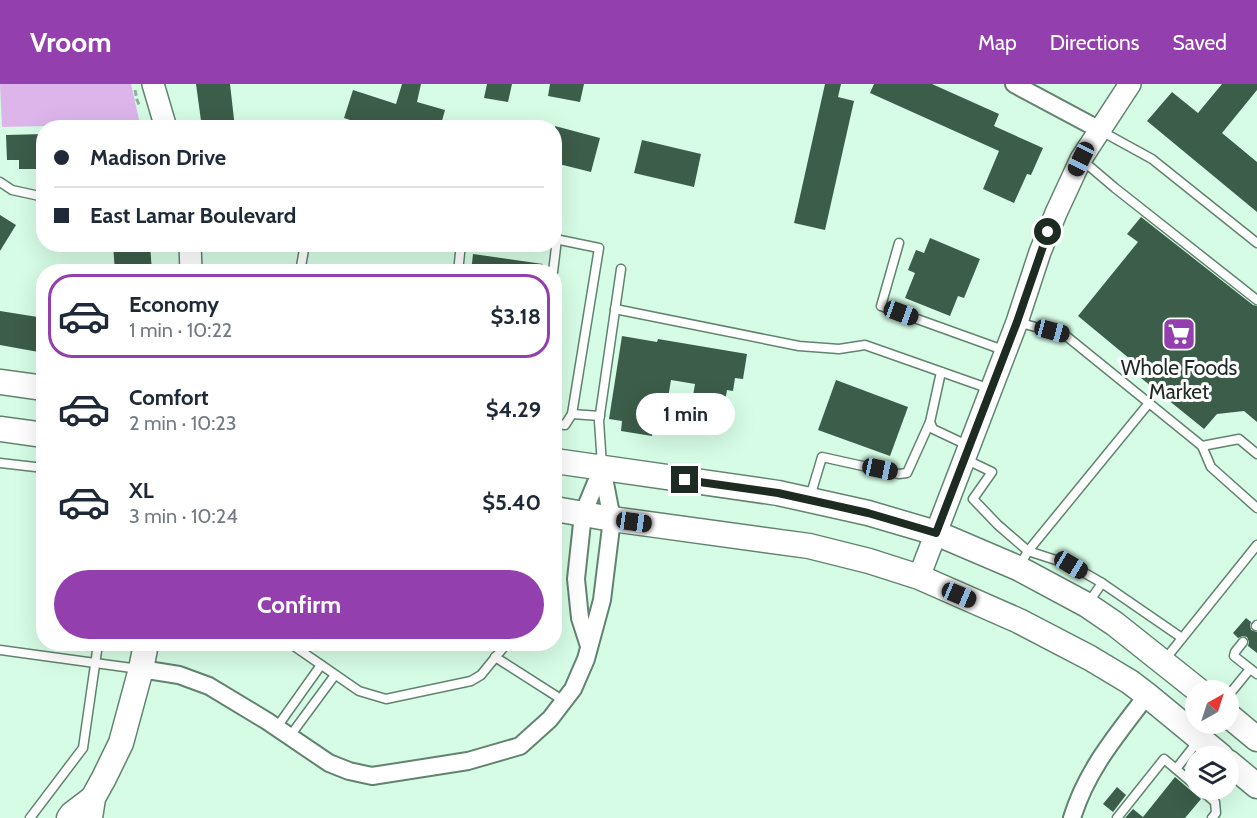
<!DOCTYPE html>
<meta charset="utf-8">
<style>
body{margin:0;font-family:Cabin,sans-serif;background:#f2f2f3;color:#1f2937;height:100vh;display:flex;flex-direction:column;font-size:22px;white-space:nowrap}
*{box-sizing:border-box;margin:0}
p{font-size:20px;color:#747a83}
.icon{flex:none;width:33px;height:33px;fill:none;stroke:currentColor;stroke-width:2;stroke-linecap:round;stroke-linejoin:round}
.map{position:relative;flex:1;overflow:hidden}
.side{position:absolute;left:36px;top:180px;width:526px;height:387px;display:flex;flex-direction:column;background:#fff;border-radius:24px;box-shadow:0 6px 24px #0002}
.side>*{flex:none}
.guide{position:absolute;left:36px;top:36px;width:526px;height:132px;border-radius:24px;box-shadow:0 6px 24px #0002;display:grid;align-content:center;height:132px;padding:0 18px;background:#fff}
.needle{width:39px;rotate:39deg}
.controls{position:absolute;left:1185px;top:596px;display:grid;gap:12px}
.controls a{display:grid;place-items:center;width:54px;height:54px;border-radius:50%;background:#fff;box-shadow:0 6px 24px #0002;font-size:30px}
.end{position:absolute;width:27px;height:27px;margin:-14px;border:8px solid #1d2b23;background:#fff;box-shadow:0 0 0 3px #fff}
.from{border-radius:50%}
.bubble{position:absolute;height:42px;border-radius:21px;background:#fff;box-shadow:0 6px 24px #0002;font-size:20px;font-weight:700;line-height:42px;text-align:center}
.car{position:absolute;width:18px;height:36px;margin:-18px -9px;border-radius:8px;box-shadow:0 0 4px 2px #0007;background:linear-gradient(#222 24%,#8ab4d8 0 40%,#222 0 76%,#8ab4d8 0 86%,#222 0)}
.guide b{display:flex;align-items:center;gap:21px;height:57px;font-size:22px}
.guide b+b{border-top:2px solid #e0e1e3}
.guide i{width:15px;height:15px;background:#1f2937}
ul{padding:10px 0 0;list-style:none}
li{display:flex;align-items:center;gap:18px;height:84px;margin:0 12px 9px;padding:0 6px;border:3px solid transparent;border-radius:24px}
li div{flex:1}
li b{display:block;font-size:22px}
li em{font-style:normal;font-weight:700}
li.selected{border-color:#933fae}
li>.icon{width:54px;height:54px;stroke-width:1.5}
.action{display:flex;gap:12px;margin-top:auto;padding:12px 18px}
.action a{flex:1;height:69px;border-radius:36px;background:#933fae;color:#fff;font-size:24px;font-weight:700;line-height:69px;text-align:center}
header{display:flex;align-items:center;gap:36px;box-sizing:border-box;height:84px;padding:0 30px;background:#933fae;color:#fff}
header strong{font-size:28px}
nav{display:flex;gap:33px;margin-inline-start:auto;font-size:21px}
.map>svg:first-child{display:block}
.green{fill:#ddb5eb}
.building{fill:#3c5d4a}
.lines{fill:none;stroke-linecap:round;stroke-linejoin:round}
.service-casing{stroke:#61836f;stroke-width:11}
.minor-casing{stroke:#61836f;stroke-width:20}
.tertiary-casing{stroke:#61836f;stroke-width:24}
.secondary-casing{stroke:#61836f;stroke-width:27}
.path{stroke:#92af9d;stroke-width:3;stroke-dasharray:6 3;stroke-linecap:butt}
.service{stroke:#fff;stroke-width:8}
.minor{stroke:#fff;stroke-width:16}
.tertiary{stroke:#fff;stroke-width:21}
.secondary{stroke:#fff;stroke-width:24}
.route{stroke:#1d2b23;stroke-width:8}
.labels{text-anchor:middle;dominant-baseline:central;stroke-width:6;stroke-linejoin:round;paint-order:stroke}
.poi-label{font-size:21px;fill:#1d2b23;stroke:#fff}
</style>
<header>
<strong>Vroom</strong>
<nav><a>Map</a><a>Directions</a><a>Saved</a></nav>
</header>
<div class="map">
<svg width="1257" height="734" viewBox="0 0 1257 734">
<rect width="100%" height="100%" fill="#d6fce5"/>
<!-- green -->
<polygon class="green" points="0,0 131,0 140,40 2,43"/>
<!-- building -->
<g class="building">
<polygon points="196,0 230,0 235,44 202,44"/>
<polygon points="402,0 421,0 417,18 445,26 440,44 411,44 395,38 394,44 374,44 344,34 353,6 396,20"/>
<polygon points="487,0 512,0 508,18 484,14"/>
<polygon points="550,0 584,0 580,18 548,12"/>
<polygon points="825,0 841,0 838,13 854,17 825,146 794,139"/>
<polygon points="874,0 932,0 999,30 994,42 1043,64 1031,91 1027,90 1014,119 983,105 999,67 870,9"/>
<polygon points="1222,0 1257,0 1257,6 1222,49 1257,78 1257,128 1147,37 1172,8 1198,29"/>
<polygon points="555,42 600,54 591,88 555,79"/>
<polygon points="44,50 44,85 19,85 19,76 7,76 6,51"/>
<polygon points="642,56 701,70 694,103 634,89"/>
<polygon points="0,131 16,141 0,167"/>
<polygon points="1141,133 1253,221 1257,222 1257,338 1244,327 1217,330 1204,345 1125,281 1130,275 1078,232 1138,158 1127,150"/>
<polygon points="930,154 980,175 964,214 958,212 950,232 905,214 915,189 908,186 916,166 924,169"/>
<polygon points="113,160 150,160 152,188 115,188"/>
<polygon points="473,170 543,180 543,188 471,188"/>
<polygon points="0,227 44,234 44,269 0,261"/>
<polygon points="622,252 657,258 658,255 747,270 743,295 735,294 733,307 727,306 722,336 690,330 695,300 671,296 663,344 654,342 652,352 621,347 622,337 609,335"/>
<polygon points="836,296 908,323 890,372 818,346"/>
<polygon points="1246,534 1251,538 1250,541 1251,546 1257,548 1257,569 1248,562 1249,558 1247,553 1243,552 1238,554 1233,549"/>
<polygon points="1175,693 1201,715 1185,734 1125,734 1133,725 1143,733"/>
<polygon points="1117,703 1126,711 1113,728 1103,720"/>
</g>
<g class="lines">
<!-- service casing -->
<g class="service-casing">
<g id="service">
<polyline points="1101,47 1152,75 1257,159"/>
<polyline points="1082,76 1115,104 1257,216"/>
<polyline points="0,98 12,106 44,113"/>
<polyline points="555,155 599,164 572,330 565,341 555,340"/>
<polyline points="899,159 881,222 1006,267"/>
<polyline points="300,188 305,160"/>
<polyline points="458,188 461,160"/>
<polyline points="553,188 557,155"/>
<polyline points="615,225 799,262 839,265 865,261 990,305"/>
<polyline points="1017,238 1065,251 1202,362 1239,355 1257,370"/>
<polyline points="941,288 930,338 933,345 969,362"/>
<polyline points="572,330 600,332"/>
<polyline points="1202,362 1211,383 1257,424"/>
<polyline points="965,375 992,388 973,415 998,441 1028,467 1071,481 1102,499 1089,518"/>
<polyline points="0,379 44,384"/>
<polyline points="602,381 599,337 621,185"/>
<polyline points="810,413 822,373 899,390 907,389 930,338"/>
<polyline points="1019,483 1028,467 1149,319"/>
<polyline points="1102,499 1182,554"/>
<polyline points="1256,542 1257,541"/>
<polyline points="1243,558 1235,568 1234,572 1257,590"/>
<polyline points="291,560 359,607 386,615 471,597 481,591 503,564 504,560"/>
<polyline points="0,566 139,585"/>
<polyline points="495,573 564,617"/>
<polyline points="1163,578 1257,461"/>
<polyline points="1228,612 1250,585"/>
<polyline points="277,643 321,581"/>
<polyline points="290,652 335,591"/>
<polyline points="1176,685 1196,702"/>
<polyline points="1200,705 1215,718 1216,729 1212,734"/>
<polyline points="30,734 83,664 98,560"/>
<polyline points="1117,734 1164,675 1176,685 1198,657"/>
</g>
</g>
<!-- minor casing -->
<g class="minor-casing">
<g id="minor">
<polyline points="1014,0 1100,46"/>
<polyline points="589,562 580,534 576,495 583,430 602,384"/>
<polyline points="141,585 179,591 209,602 267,637 329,679 349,687 372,692 468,677 520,662 550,635 573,605 586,575 602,516 612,435 602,384"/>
<path d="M 1072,734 C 1087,685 1117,651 1147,611"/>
</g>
</g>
<!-- tertiary casing -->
<g class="tertiary-casing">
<g id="tertiary">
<polyline points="153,0 166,44"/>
<polyline points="190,160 191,188"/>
<polyline points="919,493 1017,238 1040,168 1056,129 1081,75 1130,0"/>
</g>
</g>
<!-- secondary casing -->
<g class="secondary-casing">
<g id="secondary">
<polyline points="0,298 44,304"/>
<polyline points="0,345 44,351"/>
<polyline points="555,377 778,409 868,429 936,449 1018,484 1087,521 1115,540 1198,606"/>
<polyline points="555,425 612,435 809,462 869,477 919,493 1019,537 1090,574 1130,598 1147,611 1221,672"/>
<polyline points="1228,631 1257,655"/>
<polyline points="1228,678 1257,702"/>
<polyline points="69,734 72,730 93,714"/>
<polyline points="90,734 93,714 104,694 121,659 141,585 146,560"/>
</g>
</g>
<!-- path -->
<polyline class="path" points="135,6 137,16 140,23"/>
<!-- service -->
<use href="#service" class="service"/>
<!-- minor -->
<use href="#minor" class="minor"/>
<!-- tertiary -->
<use href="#tertiary" class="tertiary"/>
<!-- secondary -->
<use href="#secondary" class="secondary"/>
</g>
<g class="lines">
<!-- route -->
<polyline class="route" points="685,396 778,409 868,429 936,449 1017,238 1048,148"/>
</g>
<!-- icons -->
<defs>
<g id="supermarket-square" transform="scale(1.725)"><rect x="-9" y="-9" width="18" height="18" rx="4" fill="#933fae" stroke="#fff"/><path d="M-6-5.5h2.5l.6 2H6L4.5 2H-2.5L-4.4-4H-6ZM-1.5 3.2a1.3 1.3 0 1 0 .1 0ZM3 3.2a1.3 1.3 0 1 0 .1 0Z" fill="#fff"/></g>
</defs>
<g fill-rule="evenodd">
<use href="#supermarket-square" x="1179" y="250"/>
</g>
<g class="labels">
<!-- poi labels -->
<g class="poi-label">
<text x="1179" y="283">Whole Foods<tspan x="1179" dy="24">Market</tspan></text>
</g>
</g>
</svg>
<div class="controls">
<a><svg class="needle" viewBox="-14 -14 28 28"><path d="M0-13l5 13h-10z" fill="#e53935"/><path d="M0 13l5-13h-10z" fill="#747a83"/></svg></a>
<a><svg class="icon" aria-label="layers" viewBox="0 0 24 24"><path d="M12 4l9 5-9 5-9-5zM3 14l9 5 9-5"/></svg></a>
</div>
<i class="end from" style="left:1048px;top:148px"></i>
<i class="end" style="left:685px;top:396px"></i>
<div class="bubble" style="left:636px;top:309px;width:99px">1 min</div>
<i class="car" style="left:1081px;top:75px;rotate:206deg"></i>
<i class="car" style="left:901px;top:229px;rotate:110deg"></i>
<i class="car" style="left:1052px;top:247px;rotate:105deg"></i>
<i class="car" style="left:880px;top:385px;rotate:102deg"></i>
<i class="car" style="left:634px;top:438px;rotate:98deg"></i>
<i class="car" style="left:1071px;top:481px;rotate:121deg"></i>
<i class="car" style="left:959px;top:511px;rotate:113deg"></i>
<div class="guide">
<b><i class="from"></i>Madison Drive</b>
<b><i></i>East Lamar Boulevard</b>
</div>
<section class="side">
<ul>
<li class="selected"><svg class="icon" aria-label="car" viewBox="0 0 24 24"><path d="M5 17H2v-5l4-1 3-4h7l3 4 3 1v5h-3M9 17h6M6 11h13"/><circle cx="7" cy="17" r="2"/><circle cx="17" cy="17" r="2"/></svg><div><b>Economy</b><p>1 min · 10:22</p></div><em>$3.18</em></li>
<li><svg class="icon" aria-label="car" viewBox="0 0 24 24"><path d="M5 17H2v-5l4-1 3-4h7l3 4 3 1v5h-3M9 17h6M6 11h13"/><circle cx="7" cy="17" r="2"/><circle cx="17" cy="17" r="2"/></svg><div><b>Comfort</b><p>2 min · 10:23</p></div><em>$4.29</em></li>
<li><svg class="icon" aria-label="car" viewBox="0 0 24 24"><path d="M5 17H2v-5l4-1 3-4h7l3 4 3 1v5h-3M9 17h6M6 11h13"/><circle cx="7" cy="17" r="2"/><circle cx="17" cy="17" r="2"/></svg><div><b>XL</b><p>3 min · 10:24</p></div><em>$5.40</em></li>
</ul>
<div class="action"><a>Confirm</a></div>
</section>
</div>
